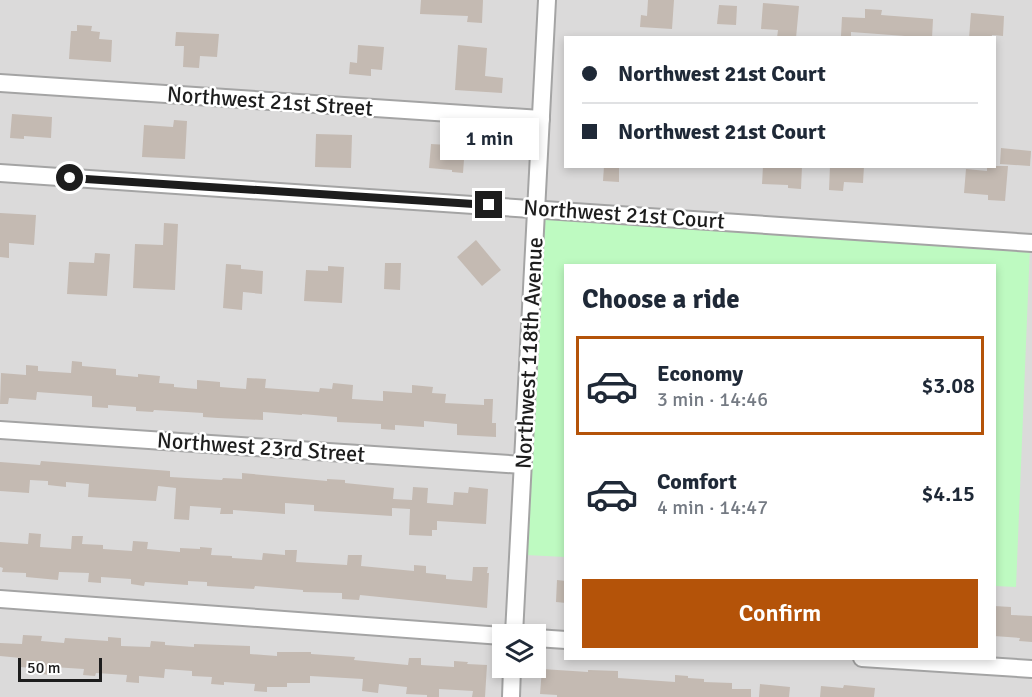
<!DOCTYPE html>
<meta charset="utf-8">
<style>
body{margin:0;font-family:Signika,sans-serif;background:#f2f2f3;color:#1f2937;height:100vh;display:flex;flex-direction:column;font-size:22px;white-space:nowrap}
*{box-sizing:border-box;margin:0}
p{font-size:20px;color:#747a83}
.icon{flex:none;width:33px;height:33px;fill:none;stroke:currentColor;stroke-width:2;stroke-linecap:round;stroke-linejoin:round}
.map{position:relative;flex:1;overflow:hidden}
.drawer{position:absolute;left:564px;top:264px;width:432px;height:396px;display:flex;flex-direction:column;background:#fff;border-radius:0px;box-shadow:0 3px 9px #0003}
.drawer>*{flex:none}
.banner{position:absolute;left:564px;top:36px;width:432px;height:132px;border-radius:0px;box-shadow:0 3px 9px #0003;display:grid;align-content:center;height:132px;padding:0 18px;background:#fff}
.buttons{position:absolute;left:492px;top:624px;display:grid;gap:12px}
.buttons a{display:grid;place-items:center;width:54px;height:54px;border-radius:0px;background:#fff;box-shadow:0 3px 9px #0003;font-size:30px}
.scale{position:absolute;left:18px;bottom:15px;width:84px;box-sizing:border-box;padding-left:6px;border:3px solid #1d1d1d;border-top:0;font-size:16px;line-height:21px;white-space:nowrap;color:#1d1d1d;-webkit-text-stroke:4px #fff;paint-order:stroke}
.end{position:absolute;width:27px;height:27px;margin:-14px;border:8px solid #1d1d1d;background:#fff;box-shadow:0 0 0 3px #fff}
.from{border-radius:50%}
.bubble{position:absolute;height:42px;border-radius:0px;background:#fff;box-shadow:0 3px 9px #0003;font-size:20px;font-weight:600;line-height:42px;text-align:center}
.banner b{display:flex;align-items:center;gap:21px;height:57px;font-size:22px}
.banner b+b{border-top:2px solid #e0e1e3}
.banner i{width:15px;height:15px;background:#1f2937}
ul{padding:0;list-style:none}
li{display:flex;align-items:center;gap:18px;height:99px;margin:0 12px 9px;padding:0 6px;border:3px solid transparent;border-radius:0px}
li div{flex:1}
li b{display:block;font-size:22px}
li em{font-style:normal;font-weight:600}
li.selected{border-color:#b45309}
li>.icon{width:54px;height:54px;stroke-width:1.5}
h2{padding:0 18px;font-size:27px;line-height:72px}
.cta{display:flex;gap:12px;margin-top:auto;padding:12px 18px}
.cta a{flex:1;height:69px;border-radius:0px;background:#b45309;color:#fff;font-size:24px;font-weight:600;line-height:69px;text-align:center}
.map>svg:first-child{display:block}
.residential{fill:#dbdada;fill-rule:evenodd}
.park{fill:#befac1}
.building{fill:#c4bab2}
.lines{fill:none;stroke-linecap:round;stroke-linejoin:round}
.minor-casing{stroke:#a4a4a4;stroke-width:20}
.minor{stroke:#fff;stroke-width:16}
.route{stroke:#1d1d1d;stroke-width:8}
.labels{text-anchor:middle;dominant-baseline:central;stroke-width:5;stroke-linejoin:round;paint-order:stroke}
.street-label{font-size:22px;fill:#1d1d1d;stroke:#fff}
</style>
<div class="map">
<svg width="1032" height="697" viewBox="0 0 1032 697">
<rect width="100%" height="100%" fill="#efebe3"/>
<!-- residential -->
<path class="residential" d="M 0,0 L 1032,0 L 1032,697 L 0,697 ZM 566,38 L 994,38 L 994,166 L 566,166 ZM 566,266 L 994,266 L 994,658 L 566,658 ZM 502,634 L 536,634 L 536,668 L 502,668 Z"/>
<!-- park -->
<polygon class="park" points="544,215 1030,246 1016,587 995,586 994,266 566,266 565,557 526,555"/>
<!-- building -->
<g class="building">
<polygon points="421,0 483,0 482,23 467,22 468,16 420,14"/>
<polygon points="648,0 674,0 672,29 640,27 641,15 647,16"/>
<polygon points="763,3 799,6 796,38 777,38 778,30 761,29"/>
<polygon points="719,5 737,6 736,25 717,24"/>
<polygon points="865,9 882,10 881,15 933,19 932,38 851,32 851,36 841,36 842,17 865,18"/>
<polygon points="971,13 1004,16 1003,36 992,35 992,38 969,38"/>
<polygon points="77,25 92,26 91,31 100,32 99,39 112,40 111,62 69,59 71,31 77,31"/>
<polygon points="176,32 219,34 217,57 200,56 199,68 183,67 184,46 175,46"/>
<polygon points="358,45 384,47 382,70 371,69 371,76 349,74 350,62 357,63"/>
<polygon points="458,45 487,48 485,76 503,78 502,93 455,90"/>
<polygon points="12,114 52,117 51,138 24,136 24,139 10,138"/>
<polygon points="174,120 187,121 185,159 142,157 144,125 173,127"/>
<polygon points="316,134 352,135 351,168 315,167"/>
<polygon points="431,144 465,146 463,173 452,172 452,170 429,168"/>
<polygon points="1001,148 1031,151 1030,166 1000,164"/>
<polygon points="604,166 619,166 619,182 603,181"/>
<polygon points="763,166 802,166 801,189 788,188 788,185 762,184"/>
<polygon points="830,166 864,166 863,183 844,182 843,191 829,190"/>
<polygon points="987,166 1008,166 1005,201 988,200 988,195 964,193 966,169 987,171"/>
<polygon points="0,213 36,215 34,245 9,243 9,258 0,257"/>
<polygon points="164,223 178,224 175,290 133,288 135,244 163,245"/>
<polygon points="476,240 501,270 482,286 457,257"/>
<polygon points="95,253 110,254 107,296 67,294 69,262 94,263"/>
<polygon points="385,263 401,263 400,290 384,289"/>
<polygon points="226,264 241,265 241,269 263,271 262,294 243,292 242,310 223,308"/>
<polygon points="328,266 344,267 342,303 304,301 306,270 328,271"/>
<polygon points="72,361 82,362 82,366 116,369 116,375 138,377 138,374 160,376 159,383 174,384 174,387 197,389 197,380 220,382 220,387 246,389 247,378 266,379 265,388 319,392 320,388 332,389 333,383 353,385 352,399 383,401 383,391 412,393 412,385 433,387 432,393 446,394 445,403 484,405 484,399 493,399 492,423 496,423 496,437 457,435 457,424 424,421 424,427 395,425 395,430 381,429 381,424 337,422 337,417 302,414 302,415 263,412 263,420 218,418 203,417 203,413 154,410 153,412 136,411 136,407 108,405 108,408 92,407 92,396 37,392 36,400 9,398 8,404 0,404 1,373 26,375 26,365 38,366 38,371 71,373"/>
<polygon points="41,461 170,471 170,477 222,480 223,478 242,479 242,473 327,481 327,479 345,480 345,483 394,488 393,499 412,500 413,487 428,488 427,503 453,505 454,492 468,493 469,487 488,489 486,524 437,521 437,530 432,530 432,536 409,535 410,509 392,508 392,516 314,511 314,505 285,503 285,514 233,510 233,514 220,514 221,508 190,506 189,520 174,519 176,488 158,486 156,501 88,497 89,484 66,482 66,487 48,485 48,481 30,480 29,493 0,491 0,462 40,465"/>
<polygon points="29,533 41,534 40,547 71,549 72,536 83,536 82,544 103,545 103,549 132,551 133,541 148,542 147,549 180,552 180,548 200,549 200,547 212,548 211,555 232,556 232,558 262,560 263,553 285,555 285,550 297,550 296,562 347,565 348,555 362,555 361,566 414,571 414,565 426,566 426,573 446,575 446,579 472,581 473,567 488,567 487,573 489,573 487,608 360,595 359,600 342,599 342,593 303,592 303,590 255,586 254,589 207,586 207,582 188,581 188,585 145,582 144,586 131,584 131,579 101,577 101,583 88,582 89,573 59,572 58,580 26,577 26,573 2,572 3,568 0,567 0,542 28,544"/>
<polygon points="557,580 566,581 566,603 556,602"/>
<polygon points="994,606 1011,607 1011,615 1032,616 1032,642 1019,641 1020,638 994,636"/>
<polygon points="23,635 42,636 41,641 64,643 65,638 108,641 108,637 121,638 121,646 150,647 151,641 165,642 165,645 194,647 194,644 250,646 250,654 277,656 277,652 311,652 311,654 355,657 354,660 408,665 409,658 421,658 421,665 454,667 454,661 468,662 467,664 487,665 485,697 472,697 473,691 439,689 439,697 427,697 427,695 406,694 407,687 379,684 378,693 362,691 363,679 310,676 310,683 287,683 287,687 267,687 267,692 254,691 255,684 224,682 224,685 211,684 212,677 192,676 192,671 165,669 164,678 139,676 139,683 126,682 127,675 96,673 95,676 83,675 84,669 53,667 52,675 41,674 42,669 20,667 21,658 0,656 0,643 22,644"/>
<polygon points="542,669 588,672 588,670 618,671 618,678 675,682 675,675 688,676 688,678 704,679 704,682 732,683 732,689 751,689 751,697 557,697 557,695 540,694"/>
<polygon points="760,684 790,687 789,697 759,697"/>
<polygon points="844,685 875,688 874,697 820,697 821,686 843,688"/>
</g>
<g class="lines">
<!-- minor casing -->
<g class="minor-casing">
<g id="minor">
<polyline points="0,83 541,119"/>
<polyline points="0,173 1032,243"/>
<polyline points="0,430 523,465"/>
<polyline points="0,599 502,636"/>
<polyline points="514,634 547,0"/>
<polyline points="536,638 566,640"/>
<polyline points="862,658 1032,669"/>
<polyline points="511,697 512,668"/>
</g>
</g>
<!-- minor -->
<use href="#minor" class="minor"/>
</g>
<g class="lines">
<!-- route -->
<polyline class="route" points="70,178 489,205"/>
</g>
<g class="labels">
<!-- street labels -->
<g class="street-label">
<text transform="translate(270 101) rotate(4)">Northwest 21st Street</text>
<text transform="translate(624 214) rotate(4)">Northwest 21st Court</text>
<text transform="translate(529 353) rotate(-87)">Northwest 118th Avenue</text>
<text transform="translate(261 447) rotate(4)">Northwest 23rd Street</text>
</g>
</g>
</svg>
<div class="buttons">
<a><svg class="icon" aria-label="layers" viewBox="0 0 24 24"><path d="M12 4l9 5-9 5-9-5zM3 14l9 5 9-5"/></svg></a>
</div>
<div class="scale">50 m</div>
<i class="end from" style="left:70px;top:178px"></i>
<i class="end" style="left:489px;top:205px"></i>
<div class="bubble" style="left:440px;top:118px;width:99px">1 min</div>
<div class="banner">
<b><i class="from"></i>Northwest 21st Court</b>
<b><i></i>Northwest 21st Court</b>
</div>
<section class="drawer">
<h2>Choose a ride</h2>
<ul>
<li class="selected"><svg class="icon" aria-label="car" viewBox="0 0 24 24"><path d="M5 17H2v-5l4-1 3-4h7l3 4 3 1v5h-3M9 17h6M6 11h13"/><circle cx="7" cy="17" r="2"/><circle cx="17" cy="17" r="2"/></svg><div><b>Economy</b><p>3 min · 14:46</p></div><em>$3.08</em></li>
<li><svg class="icon" aria-label="car" viewBox="0 0 24 24"><path d="M5 17H2v-5l4-1 3-4h7l3 4 3 1v5h-3M9 17h6M6 11h13"/><circle cx="7" cy="17" r="2"/><circle cx="17" cy="17" r="2"/></svg><div><b>Comfort</b><p>4 min · 14:47</p></div><em>$4.15</em></li>
</ul>
<div class="cta"><a>Confirm</a></div>
</section>
</div>
